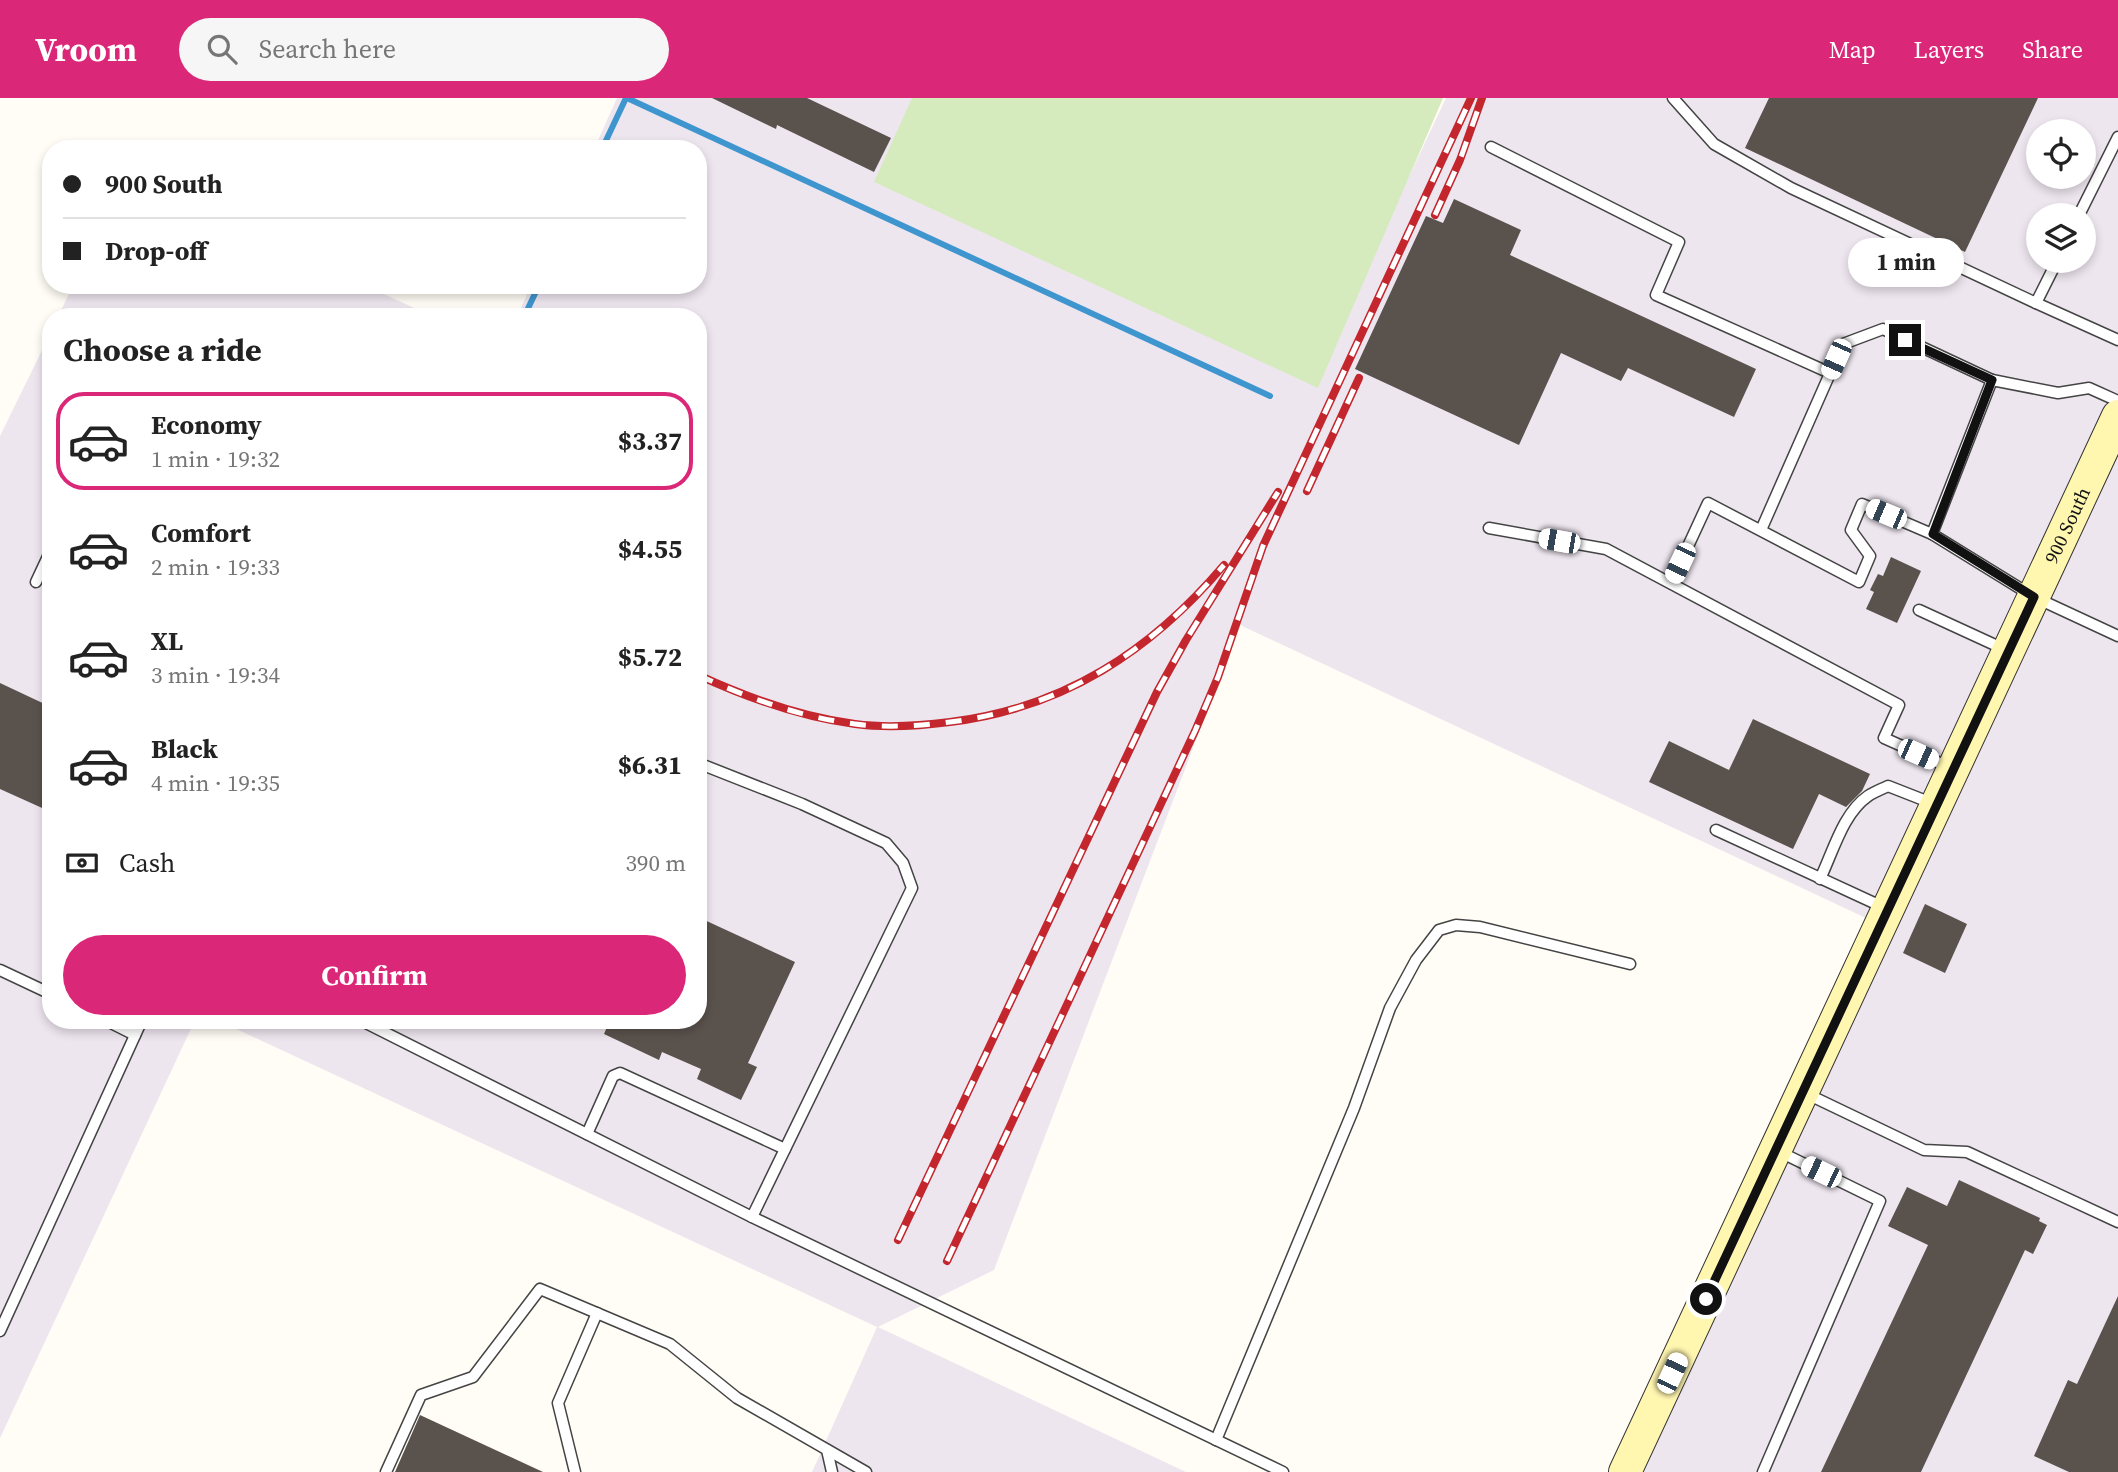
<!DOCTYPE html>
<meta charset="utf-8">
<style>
body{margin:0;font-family:"Source Serif 4",serif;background:#f6f6f6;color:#222;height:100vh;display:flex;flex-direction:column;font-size:26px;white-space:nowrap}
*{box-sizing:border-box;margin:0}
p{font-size:23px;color:#767676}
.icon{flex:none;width:38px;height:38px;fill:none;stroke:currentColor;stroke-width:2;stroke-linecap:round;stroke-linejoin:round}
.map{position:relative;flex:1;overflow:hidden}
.side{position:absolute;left:42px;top:210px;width:665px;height:721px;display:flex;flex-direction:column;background:#fff;border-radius:28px;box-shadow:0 4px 10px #0003}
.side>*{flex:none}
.banner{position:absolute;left:42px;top:42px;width:665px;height:154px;border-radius:28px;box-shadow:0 4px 10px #0003;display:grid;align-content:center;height:154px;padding:0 21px;background:#fff}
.controls{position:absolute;left:2026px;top:21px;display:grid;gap:14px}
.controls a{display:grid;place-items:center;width:70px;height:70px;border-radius:50%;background:#fff;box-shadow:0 4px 10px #0003;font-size:35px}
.end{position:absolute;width:32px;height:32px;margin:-16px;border:9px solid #111;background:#fff;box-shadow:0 0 0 4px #fff}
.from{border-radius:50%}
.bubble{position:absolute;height:49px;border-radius:24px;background:#fff;box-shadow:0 4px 10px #0003;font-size:23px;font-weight:700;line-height:49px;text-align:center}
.car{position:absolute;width:21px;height:42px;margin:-21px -10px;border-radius:9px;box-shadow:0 0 5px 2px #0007;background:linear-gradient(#fff 24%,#345 0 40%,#fff 0 76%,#345 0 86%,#fff 0)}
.banner b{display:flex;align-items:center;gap:24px;height:66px;font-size:26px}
.banner b+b{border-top:2px solid #e0e0e0}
.banner i{width:18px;height:18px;background:#222}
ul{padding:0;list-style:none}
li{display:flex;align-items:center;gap:21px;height:98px;margin:0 14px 10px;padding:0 7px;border:4px solid transparent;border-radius:28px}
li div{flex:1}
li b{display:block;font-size:26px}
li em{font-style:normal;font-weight:700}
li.on{border-color:#db2777}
li>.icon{width:63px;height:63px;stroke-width:1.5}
h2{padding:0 21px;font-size:32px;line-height:84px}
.pay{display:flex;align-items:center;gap:18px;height:77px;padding:0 21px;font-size:26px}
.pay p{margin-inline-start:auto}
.action{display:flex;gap:14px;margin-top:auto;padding:14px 21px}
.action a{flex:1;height:80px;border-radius:42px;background:#db2777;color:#fff;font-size:28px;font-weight:700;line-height:80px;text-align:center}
header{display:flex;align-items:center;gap:42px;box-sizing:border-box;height:98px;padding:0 35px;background:#db2777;color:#fff}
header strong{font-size:33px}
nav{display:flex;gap:38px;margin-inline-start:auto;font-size:24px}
.search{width:490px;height:63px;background:#f6f6f6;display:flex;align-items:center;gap:18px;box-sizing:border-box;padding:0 24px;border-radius:38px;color:#767676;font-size:26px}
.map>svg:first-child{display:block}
.industrial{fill:#eee6ef;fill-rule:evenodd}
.green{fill:#d5ebbd}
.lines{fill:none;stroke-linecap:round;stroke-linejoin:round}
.stream{stroke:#3f96cf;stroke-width:6}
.building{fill:#5a524d}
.lane-casing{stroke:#444;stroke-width:13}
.secondary-casing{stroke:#333;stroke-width:34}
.lane{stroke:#fff;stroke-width:10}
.secondary{stroke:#fff6b0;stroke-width:32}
.rail-casing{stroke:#c4262e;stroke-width:8}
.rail{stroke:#fff;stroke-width:5;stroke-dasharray:16;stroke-linecap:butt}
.route{stroke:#111;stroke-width:9}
.labels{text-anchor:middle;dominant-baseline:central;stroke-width:7;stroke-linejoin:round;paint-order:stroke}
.street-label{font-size:19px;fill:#111;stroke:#fff}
</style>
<header>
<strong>Vroom</strong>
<div class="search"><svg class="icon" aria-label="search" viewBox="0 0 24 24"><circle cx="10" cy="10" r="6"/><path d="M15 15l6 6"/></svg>Search here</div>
<nav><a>Map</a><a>Layers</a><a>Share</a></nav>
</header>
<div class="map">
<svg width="2118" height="1374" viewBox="0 0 2118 1374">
<rect width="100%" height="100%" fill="#fffdf5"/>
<!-- industrial -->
<g class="industrial">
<path d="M 617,0 L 920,0 L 1319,270 L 1446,0 L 2118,0 L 2118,1374 L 1610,1374 L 1868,821 L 1240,527 L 994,1172 L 878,1229 L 1186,1374 L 812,1374 L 877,1229 L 217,922 L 698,922 L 698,219 L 517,219 L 531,187 L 698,187 L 698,51 L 594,51 ZM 2039,33 L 2084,33 L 2084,79 L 2039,79 ZM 2039,117 L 2084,117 L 2084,163 L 2039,163 Z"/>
<polygon points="73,187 364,187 434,219 58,219"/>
<polygon points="51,234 51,922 195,922 0,1340 0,338"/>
</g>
<!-- green -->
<polygon class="green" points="912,0 1443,0 1318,290 874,84"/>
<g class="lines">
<!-- stream -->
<g class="stream">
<polyline points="627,0 1270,298"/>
<polyline points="602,51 626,0"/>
<polyline points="524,219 539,187"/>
</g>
</g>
<!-- building -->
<g class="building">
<polygon points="712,0 807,0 891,40 874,74 777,27 776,31"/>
<polygon points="1769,0 2038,0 1965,154 1745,50"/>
<polygon points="1454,101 1521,132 1510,157 1756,271 1734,319 1628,270 1621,283 1561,255 1519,347 1355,271 1426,118 1443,125"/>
<polygon points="1891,459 1921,473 1897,525 1866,511 1874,494 1870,492 1878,476 1883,478"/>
<polygon points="0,585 51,609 51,714 0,691"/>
<polygon points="1753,621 1870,676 1862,693 1846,709 1819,696 1793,751 1649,684 1669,643 1729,672"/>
<polygon points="1925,806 1967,826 1945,875 1903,855"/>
<polygon points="698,819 795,864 748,965 757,969 741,1002 697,981 701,971 662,954 659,962 604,936 610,922 698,922"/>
<polygon points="1959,1082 2040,1120 2039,1123 2047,1127 2033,1156 2025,1152 1921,1374 1821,1374 1928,1147 1888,1128 1907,1089 1947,1108"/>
<polygon points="2118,1198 2118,1374 2069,1374 2034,1358 2068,1282 2077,1286"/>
<polygon points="420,1317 543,1374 395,1374"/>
</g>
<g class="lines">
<!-- lane casing -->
<g class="lane-casing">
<g id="lane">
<polyline points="1673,0 1714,46 1791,90 2036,205"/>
<polyline points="1491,49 1679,144 1656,197 1830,275"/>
<polyline points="2079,117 2118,39"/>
<polyline points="2057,163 2036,205 2118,242"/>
<polyline points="2118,303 2089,290 2058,295 1992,282 1932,436 2034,499 2118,538"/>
<polyline points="1489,430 1606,451 1899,607 1884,640 1951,670"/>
<polyline points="1761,432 1843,246 1883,231 1992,282"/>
<polyline points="36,484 51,452"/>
<polyline points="1671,485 1708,405 1859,484 1870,458 1851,432 1862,406 1932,436"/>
<polyline points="1919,512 2006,552"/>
<polyline points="698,665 802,706 886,745 903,765 912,790 752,1119"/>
<polyline points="1716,732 1885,810"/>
<path d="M 1820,781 C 1833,754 1843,715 1868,698 C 1874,694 1882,691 1888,688 L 1934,706"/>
<polyline points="0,872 51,896"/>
<polyline points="105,922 135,937"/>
<polyline points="360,922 752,1119 1283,1374"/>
<polyline points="1805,995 1924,1052 1967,1054 2118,1124"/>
<polyline points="587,1036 613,978 620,975 785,1051"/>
<polyline points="0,1233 142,922"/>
<polyline points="1216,1342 1354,1010 1390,910 1416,862 1439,832 1456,827 1480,829 1630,866"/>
<polyline points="827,1352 832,1374"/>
<polyline points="386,1374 421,1297 473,1279 540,1191 670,1246 737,1300 866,1374"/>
<polyline points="575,1374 558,1305 597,1215"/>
<polyline points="1763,1374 1880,1103 1778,1053"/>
</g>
</g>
<!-- secondary casing -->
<g class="secondary-casing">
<g id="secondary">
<path id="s1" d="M 1625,1374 L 2118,318"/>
</g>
</g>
<!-- lane -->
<use href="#lane" class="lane"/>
<!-- secondary -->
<use href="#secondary" class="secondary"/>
<!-- rail casing -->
<g class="rail-casing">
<g id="rail">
<polyline points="1435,117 1460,62 1482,0"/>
<polyline points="1307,393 1359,280"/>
<path d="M 698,577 C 748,600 800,619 855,626 C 886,630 919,628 950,624 C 1064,610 1151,553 1224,467"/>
<polyline points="898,1142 1157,594 1186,542 1278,394"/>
<polyline points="947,1163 1195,633 1218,579 1263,448 1471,0"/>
</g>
</g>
<!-- rail -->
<use href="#rail" class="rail"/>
</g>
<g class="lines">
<!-- route -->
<polyline class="route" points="1706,1201 2034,499 1933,436 1992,282 1905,242"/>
</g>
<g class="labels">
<!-- street labels -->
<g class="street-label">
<text stroke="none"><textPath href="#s1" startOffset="1045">900 South</textPath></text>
</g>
</g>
</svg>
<div class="controls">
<a><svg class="icon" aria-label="locate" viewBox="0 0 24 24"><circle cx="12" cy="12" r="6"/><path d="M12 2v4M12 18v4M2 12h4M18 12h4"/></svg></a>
<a><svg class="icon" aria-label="layers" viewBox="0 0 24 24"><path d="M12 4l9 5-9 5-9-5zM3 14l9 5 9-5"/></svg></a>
</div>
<i class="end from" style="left:1706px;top:1201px"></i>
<i class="end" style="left:1905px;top:242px"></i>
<div class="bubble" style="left:1848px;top:140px;width:116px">1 min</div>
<i class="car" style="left:1836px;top:261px;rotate:204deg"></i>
<i class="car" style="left:1886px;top:416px;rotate:293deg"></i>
<i class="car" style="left:1559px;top:443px;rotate:280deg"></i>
<i class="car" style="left:1680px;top:465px;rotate:205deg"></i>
<i class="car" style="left:1918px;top:656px;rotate:114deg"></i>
<i class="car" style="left:1821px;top:1074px;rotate:296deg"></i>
<i class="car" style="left:1672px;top:1275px;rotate:25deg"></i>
<div class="banner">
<b><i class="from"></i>900 South</b>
<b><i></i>Drop-off</b>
</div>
<section class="side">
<h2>Choose a ride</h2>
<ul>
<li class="on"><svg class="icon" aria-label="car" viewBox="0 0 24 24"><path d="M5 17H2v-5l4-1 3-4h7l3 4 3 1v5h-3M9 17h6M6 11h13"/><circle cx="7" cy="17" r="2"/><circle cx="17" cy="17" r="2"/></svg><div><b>Economy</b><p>1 min · 19:32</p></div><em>$3.37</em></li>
<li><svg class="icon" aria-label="car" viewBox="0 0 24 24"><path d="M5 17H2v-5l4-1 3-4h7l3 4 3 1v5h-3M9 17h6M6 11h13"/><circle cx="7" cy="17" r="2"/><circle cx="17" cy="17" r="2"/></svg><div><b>Comfort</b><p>2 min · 19:33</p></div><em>$4.55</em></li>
<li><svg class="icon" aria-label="car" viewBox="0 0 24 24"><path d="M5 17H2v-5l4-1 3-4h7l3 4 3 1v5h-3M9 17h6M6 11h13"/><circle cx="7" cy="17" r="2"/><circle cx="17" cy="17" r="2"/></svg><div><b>XL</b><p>3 min · 19:34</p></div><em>$5.72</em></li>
<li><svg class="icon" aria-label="car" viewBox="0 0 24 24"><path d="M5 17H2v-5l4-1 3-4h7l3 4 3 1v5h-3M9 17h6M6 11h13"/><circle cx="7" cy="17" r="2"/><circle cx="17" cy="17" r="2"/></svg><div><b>Black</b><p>4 min · 19:35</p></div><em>$6.31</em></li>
</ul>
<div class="pay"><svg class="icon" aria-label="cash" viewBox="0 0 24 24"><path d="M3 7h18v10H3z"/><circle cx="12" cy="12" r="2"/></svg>Cash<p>390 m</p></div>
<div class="action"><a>Confirm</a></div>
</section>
</div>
